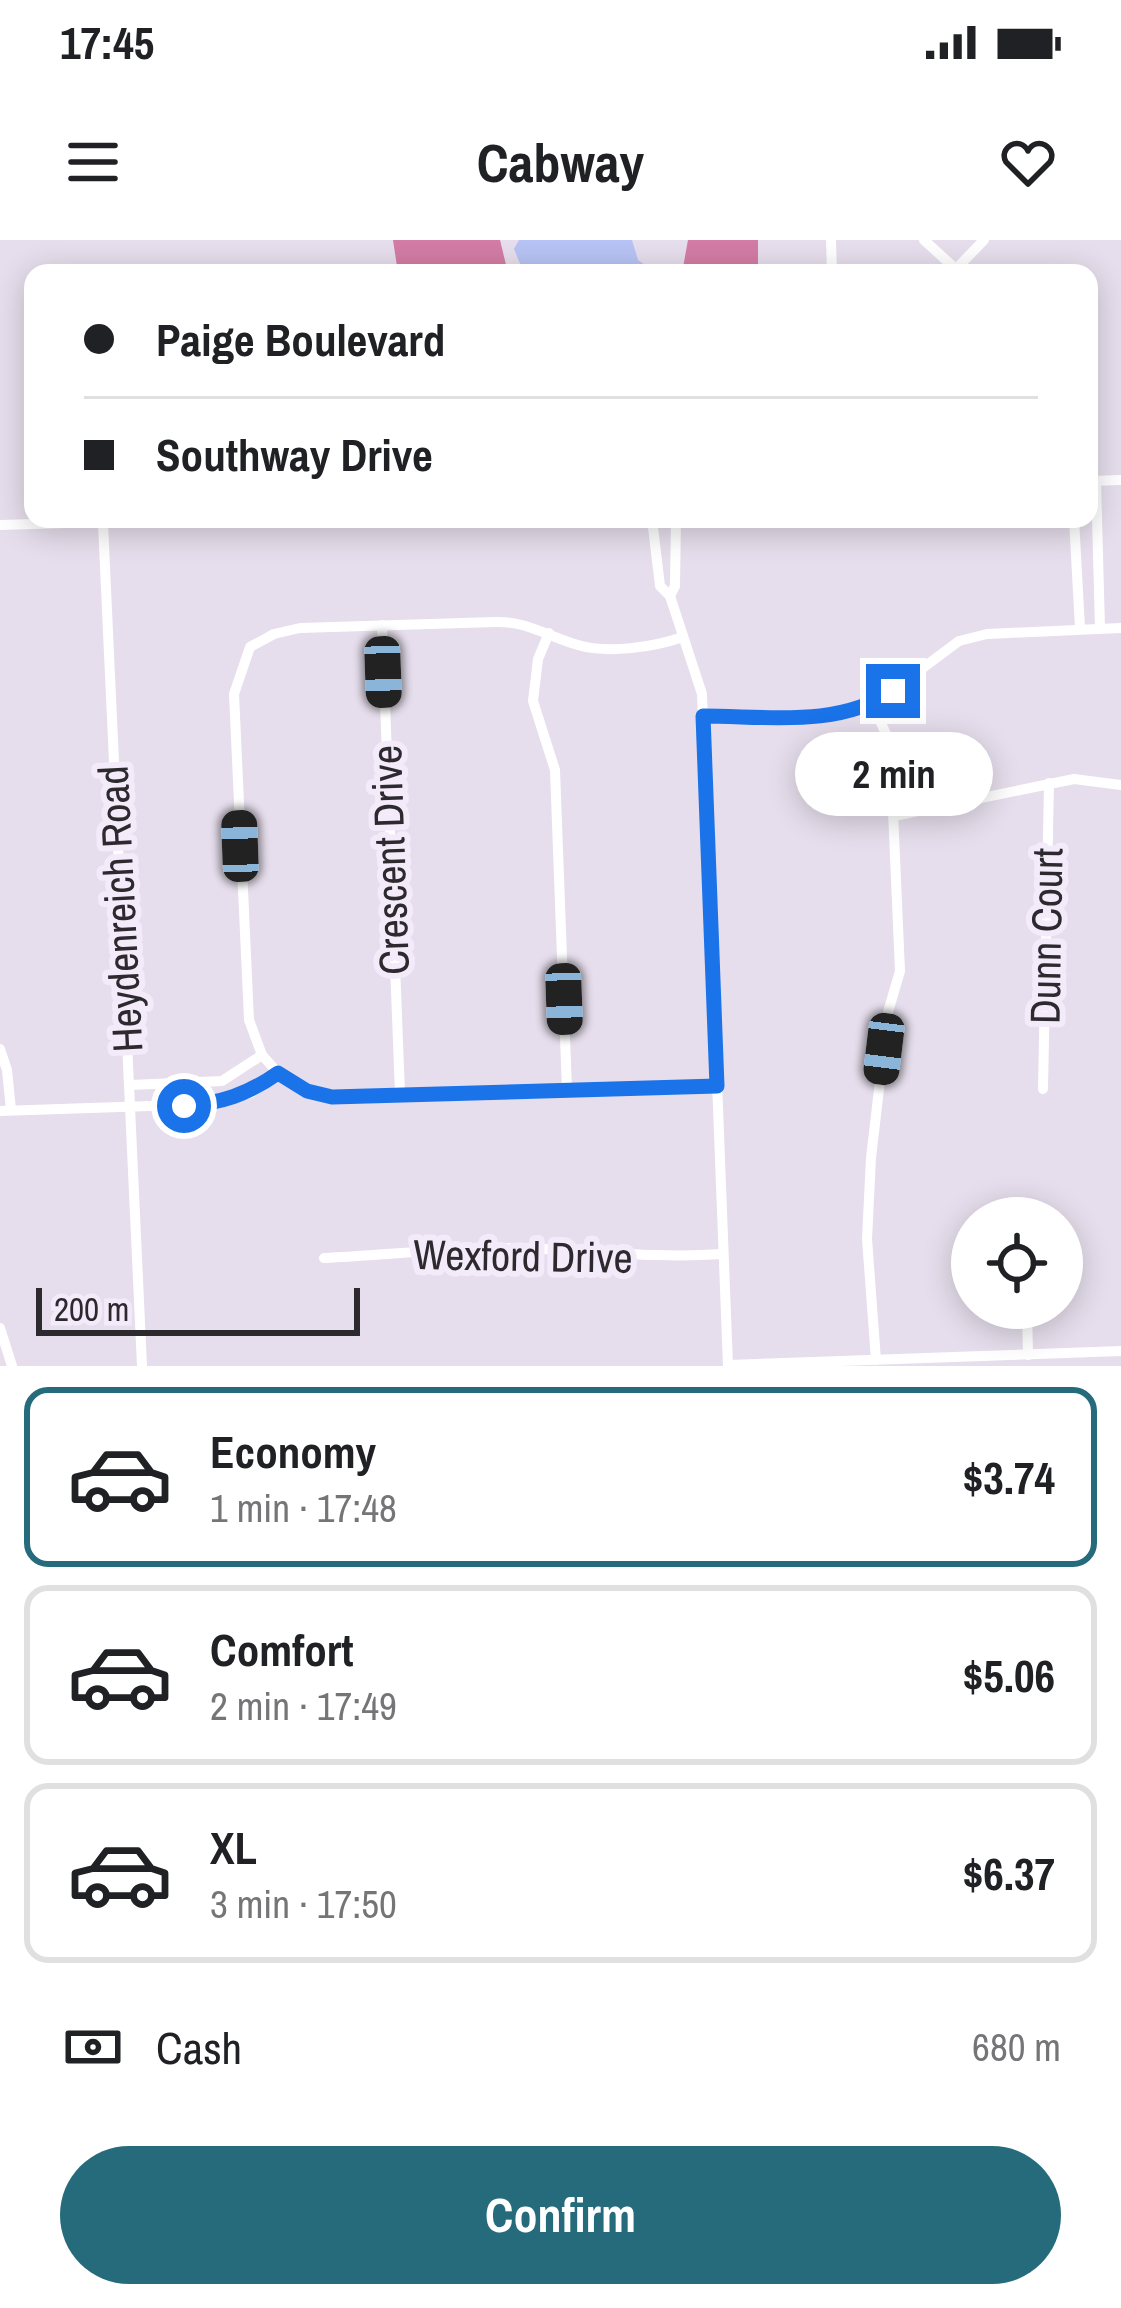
<!DOCTYPE html>
<meta charset="utf-8">
<style>
body{margin:0;font-family:"Archivo Narrow",sans-serif;background:#f6f6f6;color:#202124;height:100vh;display:flex;flex-direction:column;font-size:45px;white-space:nowrap}
*{box-sizing:border-box;margin:0}
p{font-size:39px;color:#757577}
.icon{flex:none;width:66px;height:66px;fill:none;stroke:currentColor;stroke-width:2;stroke-linecap:round;stroke-linejoin:round}
.map{position:relative;height:1126px;overflow:hidden}
.sheet{display:flex;flex-direction:column;background:#fff;flex:1}
.sheet>*{flex:none}
.hud{position:absolute;left:24px;top:24px;width:1074px;height:264px;border-radius:24px;box-shadow:0 6px 30px #0003;display:grid;align-content:center;height:264px;padding:0 60px;background:#fff}
.tools{position:absolute;left:951px;top:957px;display:grid;gap:24px}
.tools a{display:grid;place-items:center;width:132px;height:132px;border-radius:50%;background:#fff;box-shadow:0 6px 30px #0003;font-size:60px}
.scale{position:absolute;left:36px;bottom:30px;width:324px;box-sizing:border-box;padding-left:12px;border:6px solid #2d2a2f;border-top:0;font-size:33px;line-height:42px;white-space:nowrap;color:#2d2a2f;-webkit-text-stroke:9px #f3ebf9;paint-order:stroke}
.end{position:absolute;width:54px;height:54px;margin:-27px;border:15px solid #1a73e8;background:#fff;box-shadow:0 0 0 6px #fff}
.from{border-radius:50%}
.bubble{position:absolute;height:84px;border-radius:42px;background:#fff;box-shadow:0 6px 30px #0003;font-size:39px;font-weight:800;line-height:84px;text-align:center}
.car{position:absolute;width:36px;height:72px;margin:-36px -18px;border-radius:15px;box-shadow:0 0 9px 3px #0007;background:linear-gradient(#222 24%,#8ab4d8 0 40%,#222 0 76%,#8ab4d8 0 86%,#222 0)}
.hud b{display:flex;align-items:center;gap:42px;height:114px;font-size:45px}
.hud b+b{border-top:3px solid #e0e0e0}
.hud i{width:30px;height:30px;background:#202124}
ul{padding:21px 0 0;list-style:none}
li{display:flex;align-items:center;gap:36px;height:180px;margin:0 24px 18px;padding:0 36px;border:6px solid #e0e0e0;border-radius:24px}
li div{flex:1}
li b{display:block;font-size:45px}
li em{font-style:normal;font-weight:800}
li.selected{border-color:#266b7b}
li>.icon{width:108px;height:108px;stroke-width:1.5}
.pay{display:flex;align-items:center;gap:30px;height:132px;padding:0 60px;font-size:45px}
.pay p{margin-inline-start:auto}
.action{display:flex;gap:24px;margin-top:auto;padding:24px 60px}
.action a{flex:1;height:138px;border-radius:72px;background:#266b7b;color:#fff;font-size:48px;font-weight:800;line-height:138px;text-align:center}
.status{display:flex;justify-content:space-between;align-items:center;height:84px;padding:0 60px;background:#fff;direction:ltr}
.status svg{height:33px;fill:currentColor}
header{display:flex;justify-content:space-between;align-items:center;height:156px;padding:0 60px;background:#fff;font-size:54px;font-weight:800}
.map>svg:first-child{display:block}
.forest{fill:#d37ca5}
.water{fill:#b7c3f4}
.lines{fill:none;stroke-linecap:round;stroke-linejoin:round}
.minor{stroke:#fff;stroke-width:10}
.route{stroke:#1a73e8;stroke-width:15}
.labels{text-anchor:middle;dominant-baseline:central;stroke-width:12;stroke-linejoin:round;paint-order:stroke}
.street-label{font-size:42px;fill:#2d2a2f;stroke:#f3ebf9}
</style>
<div class="status"><b>17:45</b><svg viewBox="0 0 49 12"><path d="M0 12V9h3v3zM5 12V6h3v6zM10 12V3h3v9zM15 12V0h3v12zM26 1h20v11H26zM47 4h2v5h-2z"/></svg></div>
<header><svg class="icon" aria-label="menu" viewBox="0 0 24 24"><path d="M4 6h16M4 12h16M4 18h16"/></svg>Cabway<svg class="icon" aria-label="heart" viewBox="0 0 24 24"><path d="M12 20l-8-8c-3-5 5-10 8-4 3-6 11-1 8 4z"/></svg></header>
<div class="map">
<svg width="1121" height="1126" viewBox="0 0 1121 1126">
<rect width="100%" height="100%" fill="#e6deec"/>
<!-- forest -->
<g class="forest">
<polygon points="393,0 500,0 508,33 398,33"/>
<polygon points="688,0 758,0 758,33 682,33"/>
</g>
<!-- water -->
<polygon class="water" points="519,0 632,0 638,20 656,33 524,33 514,9"/>
<g class="lines">
<!-- minor -->
<g class="minor">
<polyline points="831,0 832,33"/>
<polyline points="924,0 960,33"/>
<polyline points="956,29 984,0"/>
<polyline points="1092,241 1121,240"/>
<polyline points="1096,241 1100,388"/>
<polyline points="652,279 660,346 670,356 702,454 728,1126"/>
<polyline points="1074,279 1080,388"/>
<polyline points="103,284 142,1126"/>
<polyline points="0,285 200,279"/>
<polyline points="670,356 675,346 676,279"/>
<polyline points="382,385 400,854"/>
<polyline points="549,393 538,419 533,461 555,530 567,850"/>
<path d="M 683,397 C 654,407 608,414 578,405 C 548,397 528,381 495,382 L 300,388 L 274,394 L 250,407 L 234,454 L 249,780 L 262,815 L 278,833 L 319,855 L 717,846"/>
<polyline points="873,465 890,503 900,731 888,772 871,918 867,999 876,1120"/>
<polyline points="703,476 836,476 873,465 959,401 987,394 1121,388"/>
<polyline points="894,576 1074,539 1121,545"/>
<polyline points="0,809 7,830 11,870"/>
<polyline points="130,845 222,841 262,815"/>
<polyline points="1043,849 1049,543"/>
<polyline points="0,871 210,864 251,853 278,833"/>
<path d="M 324,1018 C 385,1015 448,1008 509,1008 C 581,1009 650,1019 722,1014"/>
<polyline points="1027,1068 1028,1115"/>
<polyline points="0,1088 12,1126"/>
<polyline points="728,1125 1121,1111"/>
</g>
</g>
<g class="lines">
<!-- route -->
<path class="route" d="M 184,866 C 221,863 247,855 278,833 L 307,851 L 332,857 L 717,846 L 703,476 C 767,476 838,488 893,451"/>
</g>
<g class="labels">
<!-- street labels -->
<g class="street-label">
<text transform="translate(390 620) rotate(-92)">Crescent Drive</text>
<text transform="translate(120 669) rotate(-93)">Heydenreich Road</text>
<text transform="translate(1046 696) rotate(-89)">Dunn Court</text>
<text transform="translate(523 1016) rotate(1)">Wexford Drive</text>
</g>
</g>
</svg>
<div class="tools">
<a><svg class="icon" aria-label="locate" viewBox="0 0 24 24"><circle cx="12" cy="12" r="6"/><path d="M12 2v4M12 18v4M2 12h4M18 12h4"/></svg></a>
</div>
<div class="scale">200 m</div>
<i class="end from" style="left:184px;top:866px"></i>
<i class="end" style="left:893px;top:451px"></i>
<div class="bubble" style="left:795px;top:492px;width:198px">2 min</div>
<i class="car" style="left:383px;top:432px;rotate:178deg"></i>
<i class="car" style="left:240px;top:606px;rotate:358deg"></i>
<i class="car" style="left:564px;top:759px;rotate:178deg"></i>
<i class="car" style="left:884px;top:809px;rotate:187deg"></i>
<div class="hud">
<b><i class="from"></i>Paige Boulevard</b>
<b><i></i>Southway Drive</b>
</div>
</div>
<section class="sheet">
<ul>
<li class="selected"><svg class="icon" aria-label="car" viewBox="0 0 24 24"><path d="M5 17H2v-5l4-1 3-4h7l3 4 3 1v5h-3M9 17h6M6 11h13"/><circle cx="7" cy="17" r="2"/><circle cx="17" cy="17" r="2"/></svg><div><b>Economy</b><p>1 min · 17:48</p></div><em>$3.74</em></li>
<li><svg class="icon" aria-label="car" viewBox="0 0 24 24"><path d="M5 17H2v-5l4-1 3-4h7l3 4 3 1v5h-3M9 17h6M6 11h13"/><circle cx="7" cy="17" r="2"/><circle cx="17" cy="17" r="2"/></svg><div><b>Comfort</b><p>2 min · 17:49</p></div><em>$5.06</em></li>
<li><svg class="icon" aria-label="car" viewBox="0 0 24 24"><path d="M5 17H2v-5l4-1 3-4h7l3 4 3 1v5h-3M9 17h6M6 11h13"/><circle cx="7" cy="17" r="2"/><circle cx="17" cy="17" r="2"/></svg><div><b>XL</b><p>3 min · 17:50</p></div><em>$6.37</em></li>
</ul>
<div class="pay"><svg class="icon" aria-label="cash" viewBox="0 0 24 24"><path d="M3 7h18v10H3z"/><circle cx="12" cy="12" r="2"/></svg>Cash<p>680 m</p></div>
<div class="action"><a>Confirm</a></div>
</section>
